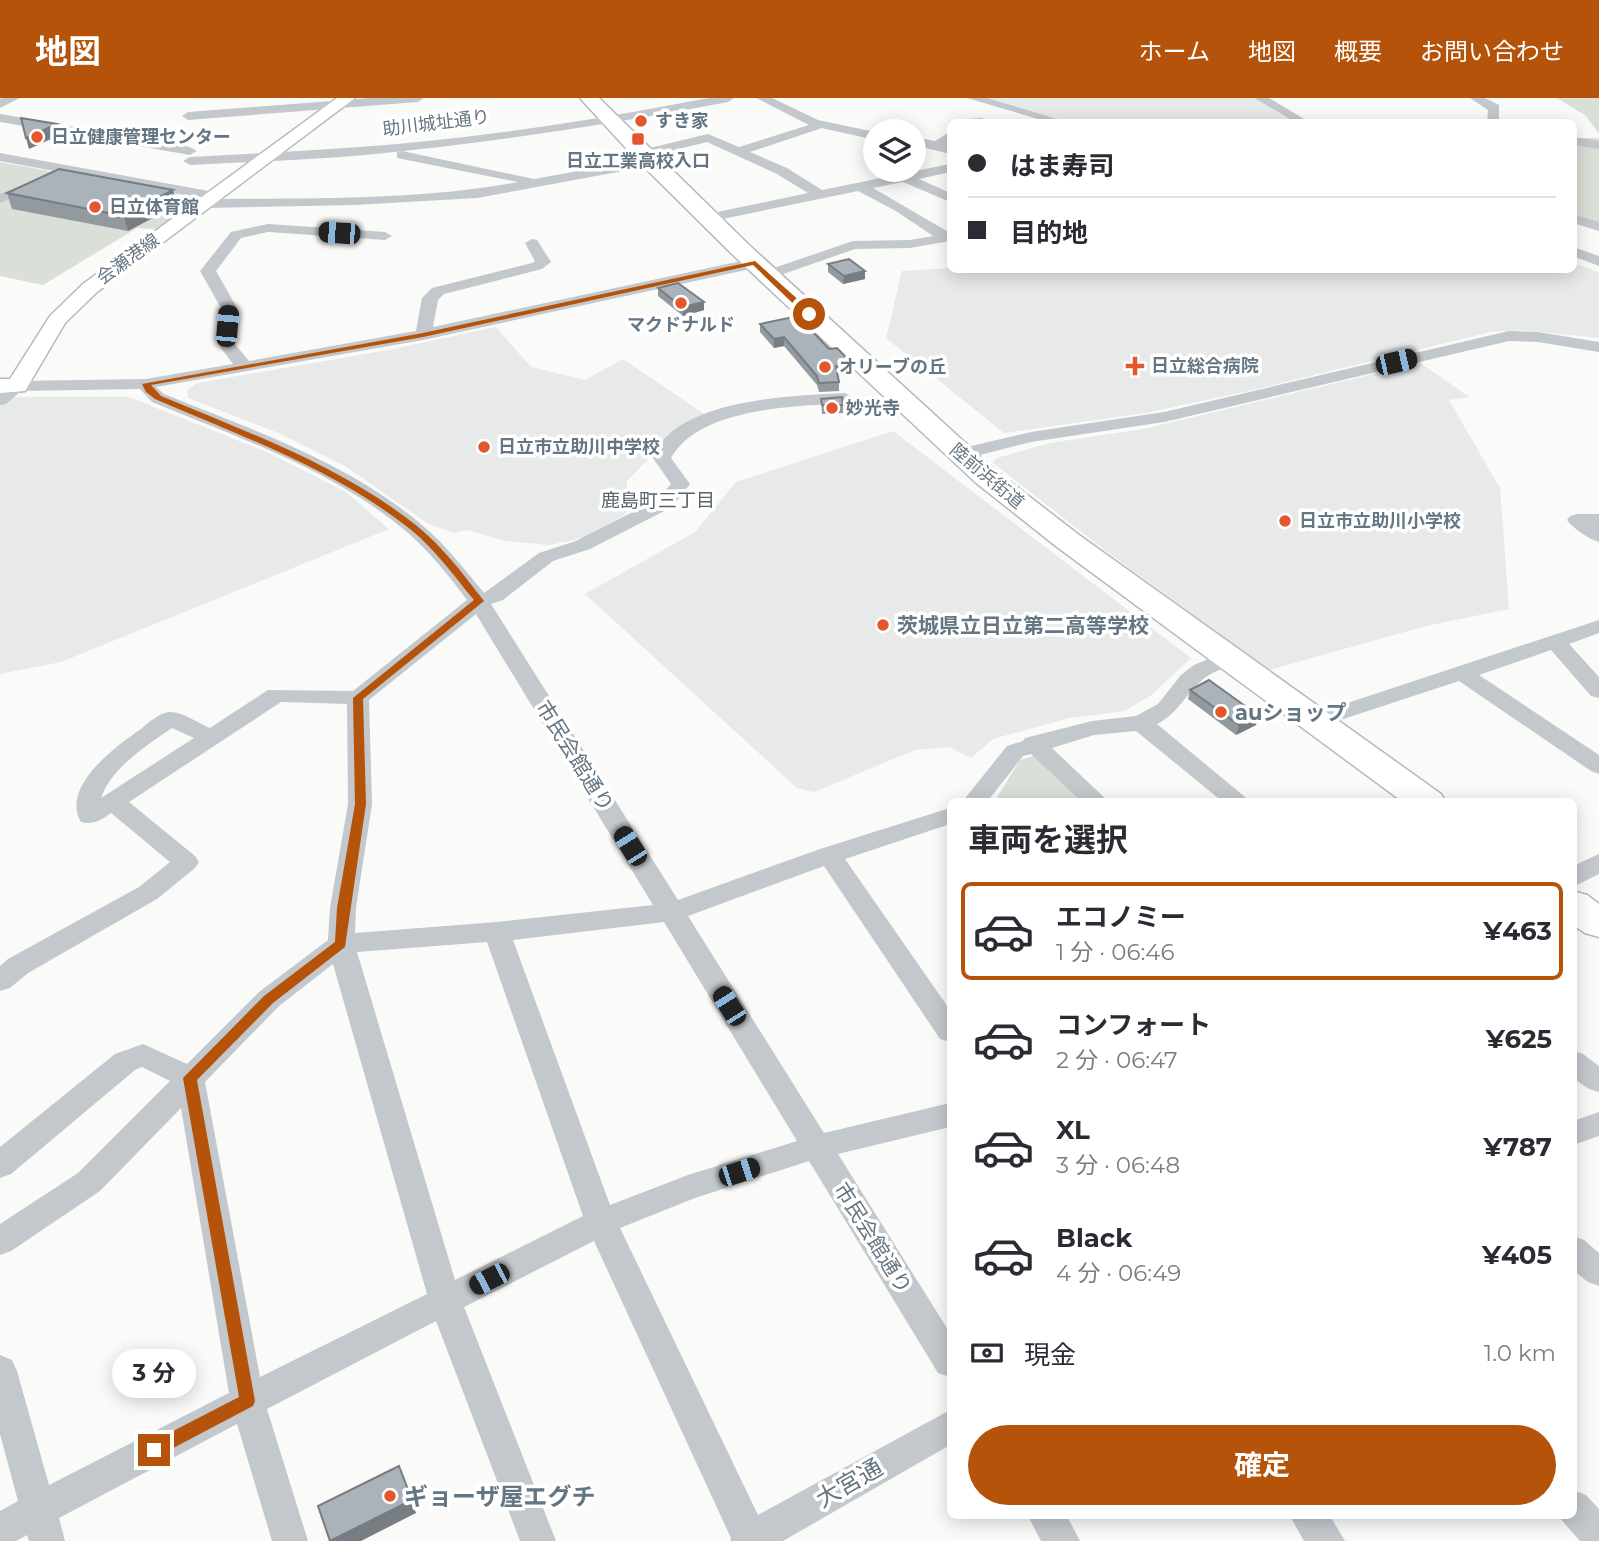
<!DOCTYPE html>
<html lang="ja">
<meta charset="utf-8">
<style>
body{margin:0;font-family:Montserrat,"Noto Sans JP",sans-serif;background:#f2f2f3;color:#2b2b33;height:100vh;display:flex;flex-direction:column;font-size:26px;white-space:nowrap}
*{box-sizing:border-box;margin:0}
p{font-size:23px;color:#7c7c81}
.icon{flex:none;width:38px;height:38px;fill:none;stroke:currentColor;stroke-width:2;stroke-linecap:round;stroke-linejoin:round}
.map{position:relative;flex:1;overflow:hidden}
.sheet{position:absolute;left:947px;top:700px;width:630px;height:721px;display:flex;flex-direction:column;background:#fff;border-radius:10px;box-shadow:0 4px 18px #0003}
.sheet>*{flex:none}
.banner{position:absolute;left:947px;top:21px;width:630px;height:154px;border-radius:10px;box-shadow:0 4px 18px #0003;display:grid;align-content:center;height:154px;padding:0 21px;background:#fff}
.controls{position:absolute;left:863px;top:21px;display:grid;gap:14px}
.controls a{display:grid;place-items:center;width:63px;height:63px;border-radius:50%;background:#fff;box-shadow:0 4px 18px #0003;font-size:35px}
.end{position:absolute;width:32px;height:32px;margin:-16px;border:9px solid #b45309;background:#fff;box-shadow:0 0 0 4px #fff}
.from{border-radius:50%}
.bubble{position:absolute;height:49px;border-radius:24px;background:#fff;box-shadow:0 4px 18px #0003;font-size:23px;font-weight:700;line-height:49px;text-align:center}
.car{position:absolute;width:21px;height:42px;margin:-21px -10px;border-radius:9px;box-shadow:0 0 5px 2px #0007;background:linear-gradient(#222 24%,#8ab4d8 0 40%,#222 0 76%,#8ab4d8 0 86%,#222 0)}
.banner b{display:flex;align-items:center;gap:24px;height:66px;font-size:26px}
.banner b+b{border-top:2px solid #e1e1e2}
.banner i{width:18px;height:18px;background:#2b2b33}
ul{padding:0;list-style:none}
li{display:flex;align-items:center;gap:21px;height:98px;margin:0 14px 10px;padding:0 7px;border:4px solid transparent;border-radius:10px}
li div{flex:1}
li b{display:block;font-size:26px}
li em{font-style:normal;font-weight:700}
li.selected{border-color:#b45309}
li>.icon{width:63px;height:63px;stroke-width:1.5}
h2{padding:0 21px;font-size:32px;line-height:84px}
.pay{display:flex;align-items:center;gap:18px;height:77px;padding:0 21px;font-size:26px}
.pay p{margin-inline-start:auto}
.action{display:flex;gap:14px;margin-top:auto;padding:14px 21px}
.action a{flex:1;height:80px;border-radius:42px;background:#b45309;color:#fff;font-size:28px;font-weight:700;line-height:80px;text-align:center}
header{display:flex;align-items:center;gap:42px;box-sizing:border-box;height:98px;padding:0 35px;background:#b45309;color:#fff}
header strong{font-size:33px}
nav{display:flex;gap:38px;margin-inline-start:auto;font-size:24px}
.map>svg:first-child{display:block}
.built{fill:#e8e9e9}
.green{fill:#dadfd7}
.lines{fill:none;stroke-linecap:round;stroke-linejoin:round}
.major-casing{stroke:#b5babe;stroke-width:3}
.highway-casing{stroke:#b4b9bd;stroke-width:3}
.minor{fill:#c3c8cc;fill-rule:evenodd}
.major{fill:#fff;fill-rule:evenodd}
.highway{fill:#fff;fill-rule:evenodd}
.wall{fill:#929a9f}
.shaded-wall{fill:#777d82}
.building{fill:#aab3b9;stroke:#777d82;stroke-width:2}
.route{fill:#b45309}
.poi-dot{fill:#e4572e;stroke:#fff;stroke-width:2.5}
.labels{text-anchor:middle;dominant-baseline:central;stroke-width:7;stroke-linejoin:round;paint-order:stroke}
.far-poi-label{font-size:18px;font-weight:bold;fill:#657683;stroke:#fff;text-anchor:start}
.far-street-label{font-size:18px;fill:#657683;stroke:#fff}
.far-neighbourhood-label{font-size:19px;fill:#57646e;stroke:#fff}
.poi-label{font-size:21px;font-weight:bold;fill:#657683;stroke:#fff;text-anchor:start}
.street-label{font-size:21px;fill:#657683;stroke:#fff}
.near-street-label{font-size:24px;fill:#657683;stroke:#fff}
.near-poi-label{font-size:24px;font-weight:bold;fill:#657683;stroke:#fff;text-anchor:start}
</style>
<header>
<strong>地図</strong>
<nav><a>ホーム</a><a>地図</a><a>概要</a><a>お問い合わせ</a></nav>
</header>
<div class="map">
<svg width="1599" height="1443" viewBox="0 0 1599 1443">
<rect width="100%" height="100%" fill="#fafaf8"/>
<!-- built -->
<g class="built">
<polygon points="983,0 1254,0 1294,24 1072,24 1010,10"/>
<polygon points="1573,165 1599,174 1599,240 1522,232 1491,234 1253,292 1146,315 1004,335 886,240 902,173 950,170 1573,172"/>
<polygon points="496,229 531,269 585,282 623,261 704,316 674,335 627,383 626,416 587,439 550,447 506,443 467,432 453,435 427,425 345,368 281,336 188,300 187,292 197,285 388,252"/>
<polygon points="1420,265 1470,299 1449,302 1500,390 1509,511 1426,528 1269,572 1110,456 993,365 997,360 1050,345 1143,331"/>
<polygon points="0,299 129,299 269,355 346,394 389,431 61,564 0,576"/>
<polygon points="893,333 1191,560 1150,598 1125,613 1069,620 993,641 971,660 949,649 915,652 814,694 797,690 585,496 695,434 736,384"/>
</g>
<!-- green -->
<g class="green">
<polygon points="1557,0 1599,0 1599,36 1586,18"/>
<polygon points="1580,40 1599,40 1599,126 1573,116 1573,42 1579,43"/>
<polygon points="0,64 178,97 185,105 182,113 156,131 137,130 43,187 0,178"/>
<polygon points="1036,657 1083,704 994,704 1020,662"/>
</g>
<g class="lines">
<!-- major casing -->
<g class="major-casing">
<polygon id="major" points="337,0 355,0 97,194 65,225 25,293 0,295 0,281 10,281 50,218 83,186"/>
</g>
<!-- highway casing -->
<g class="highway-casing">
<g id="highway">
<polygon points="580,0 599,0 749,147 995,372 1079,437 1441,696 1446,704 1403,704 1057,449 975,384 733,157 635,60"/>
<polygon points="1573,793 1587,797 1599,806 1599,839 1585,835 1573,827"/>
</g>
</g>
<!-- minor -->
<g class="minor">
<polygon points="3,0 20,0 0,10 0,1"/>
<polygon points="370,0 424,0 418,4 188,22 182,18 188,14"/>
<path d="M 709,0 L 734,0 L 728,4 C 608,27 487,45 365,57 C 307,62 248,64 190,67 L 183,63 L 190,59 C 247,56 304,53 360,49 C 477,41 594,22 709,0 Z"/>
<polygon points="756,0 772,0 818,22 875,34 875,42 822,30 750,54 787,70 822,92 950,66 950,74 919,81 950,95 950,104 903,84 873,90 950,135 950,143 910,150 855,151 772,180 762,180 759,177 762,174 853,143 910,142 933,138 896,113 858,93 708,124 703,123 701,120 703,117 808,95 777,76 707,44 642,60 635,56 637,53 708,36 739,49 809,27"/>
<polygon points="967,0 987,0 1067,24 1048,24"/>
<polygon points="1254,0 1269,0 1309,24 1295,24"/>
<polygon points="1470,0 1485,0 1499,7 1499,24 1487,24 1488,12"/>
<polygon points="0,16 190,49 197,53 190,57 0,24"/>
<polygon points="982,20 988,24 968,24 969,21"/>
<polygon points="950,34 950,44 947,47 950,48 950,56 914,47 914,39 935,43"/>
<polygon points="1573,39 1599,43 1599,51 1573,47"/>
<path d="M 402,53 L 534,81 L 650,60 L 657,64 L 650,68 L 477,100 L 355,107 L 204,110 L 199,109 L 199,103 L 211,102 L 0,63 L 0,55 L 214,94 L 221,98 L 217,101 C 317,100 420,102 518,84 L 397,60 L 397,54 Z"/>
<polygon points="38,80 43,81 43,87 0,105 0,96"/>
<polygon points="1573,116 1599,124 1599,133 1573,125"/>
<path d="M 268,126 L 385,134 L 392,138 L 385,142 L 268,134 L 241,140 L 216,173 L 237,210 L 234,245 L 249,263 L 416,233 L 422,200 L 432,190 L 532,165 L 535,163 L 525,145 L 532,141 L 537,142 L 551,164 L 542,171 L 444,196 L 438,202 L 433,229 L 755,160 L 763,165 L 755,170 L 423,242 L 156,289 L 164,296 C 253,332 348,364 422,427 C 446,447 465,472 484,495 L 539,455 L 576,443 L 658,401 L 671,386 L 653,360 C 657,353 661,343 668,337 C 709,300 792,298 845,295 L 854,300 L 845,305 C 792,309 700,309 671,360 L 690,386 L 672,409 L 590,451 L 553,463 L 503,502 L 491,506 L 678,802 L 820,751 L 950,710 L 950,726 L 845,761 L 950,912 L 950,944 L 940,941 L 824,768 L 688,818 L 824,1035 L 950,1005 L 950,1029 L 838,1056 L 950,1235 L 950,1279 L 938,1275 L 809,1063 L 695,1100 L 620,1130 L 758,1417 L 950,1312 L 950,1347 L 783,1443 L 730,1443 L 731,1440 L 594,1143 L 464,1209 L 556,1443 L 520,1443 L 436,1223 L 267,1311 L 308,1443 L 272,1443 L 237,1326 L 59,1420 L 65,1443 L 29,1443 L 27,1437 L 16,1443 L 0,1443 L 0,1413 L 18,1403 L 0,1336 L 0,1257 L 12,1262 L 17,1273 L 49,1387 L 229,1295 L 181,1010 L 100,1093 L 11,1153 L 0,1157 L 0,1126 L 78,1075 L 170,983 L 142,969 L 135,972 L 11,1076 L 0,1080 L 0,1049 L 115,956 L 143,946 L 187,966 L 259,894 L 328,842 L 330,810 L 348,706 L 347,606 L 281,604 L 129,704 L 195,758 L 199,764 L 195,770 L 157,801 L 28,875 L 10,890 L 0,893 L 0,868 L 8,861 L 139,789 L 170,764 L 111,715 C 101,722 94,727 81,724 C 60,689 116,648 141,631 C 148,625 159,615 169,614 C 181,613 198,625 210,630 L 268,592 L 353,593 L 467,502 C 449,478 430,454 407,434 C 333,372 240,340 152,304 L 140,291 L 21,293 L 6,306 L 0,307 L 0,293 L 17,283 L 146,281 L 233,266 L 218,246 L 221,210 L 200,173 L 231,134 ZM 476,516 L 653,807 L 497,824 L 355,835 L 356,810 L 372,706 L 369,602 ZM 172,630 L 194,640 L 101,700 C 112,669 146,648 172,630 ZM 664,824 L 797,1043 L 688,1077 L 610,1107 L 513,842 ZM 487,844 L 583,1118 L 455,1182 L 357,854 ZM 333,866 L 427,1196 L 260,1279 L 205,984 L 279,908 Z"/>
<polygon points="1573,149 1599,158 1599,168 1573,158"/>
<polygon points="1509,233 1538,234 1599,244 1599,254 1538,244 1509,243 1164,324 1031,344 960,362 951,356 954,352 1031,334 1164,314"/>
<path d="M 1577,416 L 1599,416 L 1599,444 C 1588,441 1574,431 1567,422 L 1570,418 Z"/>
<polygon points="1599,522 1599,535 1569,546 1599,579 1599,600 1591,598 1551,552 1479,577 1599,657 1599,676 1591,673 1459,583 1316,630 1308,628 1305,623 1308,618"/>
<path d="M 1227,553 L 1235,555 L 1238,560 C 1231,569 1219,571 1209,577 C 1188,590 1180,615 1157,626 L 1251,704 L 1223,704 L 1136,633 L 1094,637 L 1052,650 L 1109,704 L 1082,704 L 1031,656 L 1023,658 L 987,704 L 962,704 L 1007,648 L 1023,643 L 1025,640 L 1092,623 L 1136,618 L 1158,606 L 1181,577 L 1194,567 Z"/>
<polygon points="1599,756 1599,776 1573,789 1573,768"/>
<polygon points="1573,953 1583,956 1599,968 1599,994 1589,991 1573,980"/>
<polygon points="1599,1014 1599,1038 1573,1047 1573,1023"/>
<polygon points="1573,1138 1584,1142 1599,1155 1599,1188 1588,1184 1573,1172"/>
<polygon points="1573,1392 1586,1397 1599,1411 1599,1443 1580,1443 1558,1418 1573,1418"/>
<polygon points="1028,1418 1067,1418 1080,1443 1041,1443"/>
<polygon points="1290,1418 1330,1418 1345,1443 1304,1443"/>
</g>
<!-- major -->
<use href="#major" class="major"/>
<!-- highway -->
<use href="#highway" class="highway"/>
</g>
<!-- wall -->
<g class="wall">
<polygon points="7,95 177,107 128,133 12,111"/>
<polygon points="828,166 865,173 865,181 843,186 828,174"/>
<polygon points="658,190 704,204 704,212 683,218 658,198"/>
<polygon points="760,226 852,273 837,276 839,284 839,293 819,294 817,287 784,248 774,250 760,234"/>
<polygon points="821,301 843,307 843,315 822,316"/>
<polygon points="1190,592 1256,627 1236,637 1188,601"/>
</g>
<!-- shaded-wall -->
<g class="shaded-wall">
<polygon points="57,26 60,37 29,51 26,40"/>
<polygon points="173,92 177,107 128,133 124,118"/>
<polygon points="865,173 865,181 843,186 844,178"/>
<polygon points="704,204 704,212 683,218 682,209"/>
<polygon points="784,239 784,248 774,250 774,241"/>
<polygon points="852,265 852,273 836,276 836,268"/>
<polygon points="1259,618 1256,627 1236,637 1239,627"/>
<polygon points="412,1402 416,1415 361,1443 330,1443"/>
</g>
<!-- building -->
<g class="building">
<polygon points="21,20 57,26 26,40"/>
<polygon points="59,71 173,92 124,118 7,95"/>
<polygon points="849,161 865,173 844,178 828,166"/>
<polygon points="678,185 704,204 682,209 658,190"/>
<polygon points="798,218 829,251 837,250 852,265 836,268 839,284 819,285 817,278 784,239 774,241 760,226"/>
<polygon points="842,299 843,307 822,307 821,301"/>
<polygon points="1209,582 1259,618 1239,627 1190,592"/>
<polygon points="399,1368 412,1402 330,1443 318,1408"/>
</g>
<!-- route -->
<path class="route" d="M 755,163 L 812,214 L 812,218 L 806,218 L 753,167 L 423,239 L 151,287 L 161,298 C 249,335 340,367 417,428 C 442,448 464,477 484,503 L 363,601 L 366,706 L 345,849 L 273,905 L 197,982 L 255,1303 L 253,1308 L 160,1357 L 154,1359 L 148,1357 L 146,1352 L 148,1346 L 239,1299 L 183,980 L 264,898 L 335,844 L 337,810 L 355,706 L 353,600 L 474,502 C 454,478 435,451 410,431 C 334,371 243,339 155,301 L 146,294 L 142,286 L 423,235 Z"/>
<!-- markers -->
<g class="poi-dot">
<circle cx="641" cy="23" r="7"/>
<circle cx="37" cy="39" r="7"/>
<rect x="631" y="34" width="14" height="14" rx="3.5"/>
<circle cx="95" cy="109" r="7"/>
<circle cx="681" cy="205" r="7"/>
<path d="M1131.5 257.5h7v7h7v7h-7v7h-7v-7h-7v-7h7z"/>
<circle cx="825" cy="269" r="7"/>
<circle cx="832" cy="310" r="7"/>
<circle cx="484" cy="349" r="7"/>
<circle cx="1285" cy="423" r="7"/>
<circle cx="883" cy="527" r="7"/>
<circle cx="1221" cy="614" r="7"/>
<circle cx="390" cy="1398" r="7"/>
</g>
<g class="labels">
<!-- far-poi labels -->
<g class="far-poi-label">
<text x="655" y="23">すき家</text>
<text x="51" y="39">日立健康管理センター</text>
<text x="638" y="63" text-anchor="middle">日立工業高校入口</text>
<text x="109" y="109">日立体育館</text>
<text x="681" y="227" text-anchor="middle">マクドナルド</text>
<text x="1151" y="268">日立総合病院</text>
<text x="839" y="269">オリーブの丘</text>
<text x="846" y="310">妙光寺</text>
<text x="498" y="349">日立市立助川中学校</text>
<text x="1299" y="423">日立市立助川小学校</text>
</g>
<!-- far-street labels -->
<g class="far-street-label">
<text transform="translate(436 25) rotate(-7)">助川城址通り</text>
<text transform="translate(128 161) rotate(-36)">会瀬港線</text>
<text transform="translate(987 378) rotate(40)">陸前浜街道</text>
</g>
<!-- far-neighbourhood labels -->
<g class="far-neighbourhood-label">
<text x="658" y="402">鹿島町三丁目</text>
</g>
<!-- poi labels -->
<g class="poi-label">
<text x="897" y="527">茨城県立日立第二高等学校</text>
<text x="1235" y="614">auショップ</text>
</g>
<!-- street labels -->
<g class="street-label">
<text transform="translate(575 658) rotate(58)">市民会館通り</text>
<text transform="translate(873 1140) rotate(58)">市民会館通り</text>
</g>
<!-- near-street labels -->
<g class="near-street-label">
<text transform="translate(849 1385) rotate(-30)">大宮通</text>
</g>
<!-- near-poi labels -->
<g class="near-poi-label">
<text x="404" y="1398">ギョーザ屋エグチ</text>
</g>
</g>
</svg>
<div class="controls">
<a><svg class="icon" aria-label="layers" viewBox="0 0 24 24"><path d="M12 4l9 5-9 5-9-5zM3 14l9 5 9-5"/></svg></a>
</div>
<i class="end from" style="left:809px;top:216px"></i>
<i class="end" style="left:154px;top:1352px"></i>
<div class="bubble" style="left:112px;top:1251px;width:84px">3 分</div>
<i class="car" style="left:339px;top:135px;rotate:274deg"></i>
<i class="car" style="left:227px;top:228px;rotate:5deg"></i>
<i class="car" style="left:1396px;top:264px;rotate:77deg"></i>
<i class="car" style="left:630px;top:748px;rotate:328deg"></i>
<i class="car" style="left:729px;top:908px;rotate:328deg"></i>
<i class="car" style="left:739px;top:1074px;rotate:72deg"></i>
<i class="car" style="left:489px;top:1181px;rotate:243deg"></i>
<div class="banner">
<b><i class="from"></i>はま寿司</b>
<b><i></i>目的地</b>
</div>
<section class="sheet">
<h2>車両を選択</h2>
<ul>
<li class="selected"><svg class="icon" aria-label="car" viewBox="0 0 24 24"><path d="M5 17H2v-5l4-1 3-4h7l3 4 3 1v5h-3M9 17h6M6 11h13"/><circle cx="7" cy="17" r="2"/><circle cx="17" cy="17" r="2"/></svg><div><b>エコノミー</b><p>1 分 · 06:46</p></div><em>¥463</em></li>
<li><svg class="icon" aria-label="car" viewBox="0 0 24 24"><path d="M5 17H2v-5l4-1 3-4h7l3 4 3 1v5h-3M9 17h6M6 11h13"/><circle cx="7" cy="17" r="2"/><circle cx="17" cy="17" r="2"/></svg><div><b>コンフォート</b><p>2 分 · 06:47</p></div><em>¥625</em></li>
<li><svg class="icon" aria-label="car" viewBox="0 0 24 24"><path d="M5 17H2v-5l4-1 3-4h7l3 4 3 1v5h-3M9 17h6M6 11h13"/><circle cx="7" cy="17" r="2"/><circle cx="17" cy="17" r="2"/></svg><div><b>XL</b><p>3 分 · 06:48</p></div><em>¥787</em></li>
<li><svg class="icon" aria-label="car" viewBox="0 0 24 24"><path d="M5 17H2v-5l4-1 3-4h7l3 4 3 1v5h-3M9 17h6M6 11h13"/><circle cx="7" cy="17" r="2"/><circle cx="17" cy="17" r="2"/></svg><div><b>Black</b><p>4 分 · 06:49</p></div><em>¥405</em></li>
</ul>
<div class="pay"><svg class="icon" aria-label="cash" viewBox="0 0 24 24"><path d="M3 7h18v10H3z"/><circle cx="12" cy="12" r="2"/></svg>現金<p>1.0 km</p></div>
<div class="action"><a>確定</a></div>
</section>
</div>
